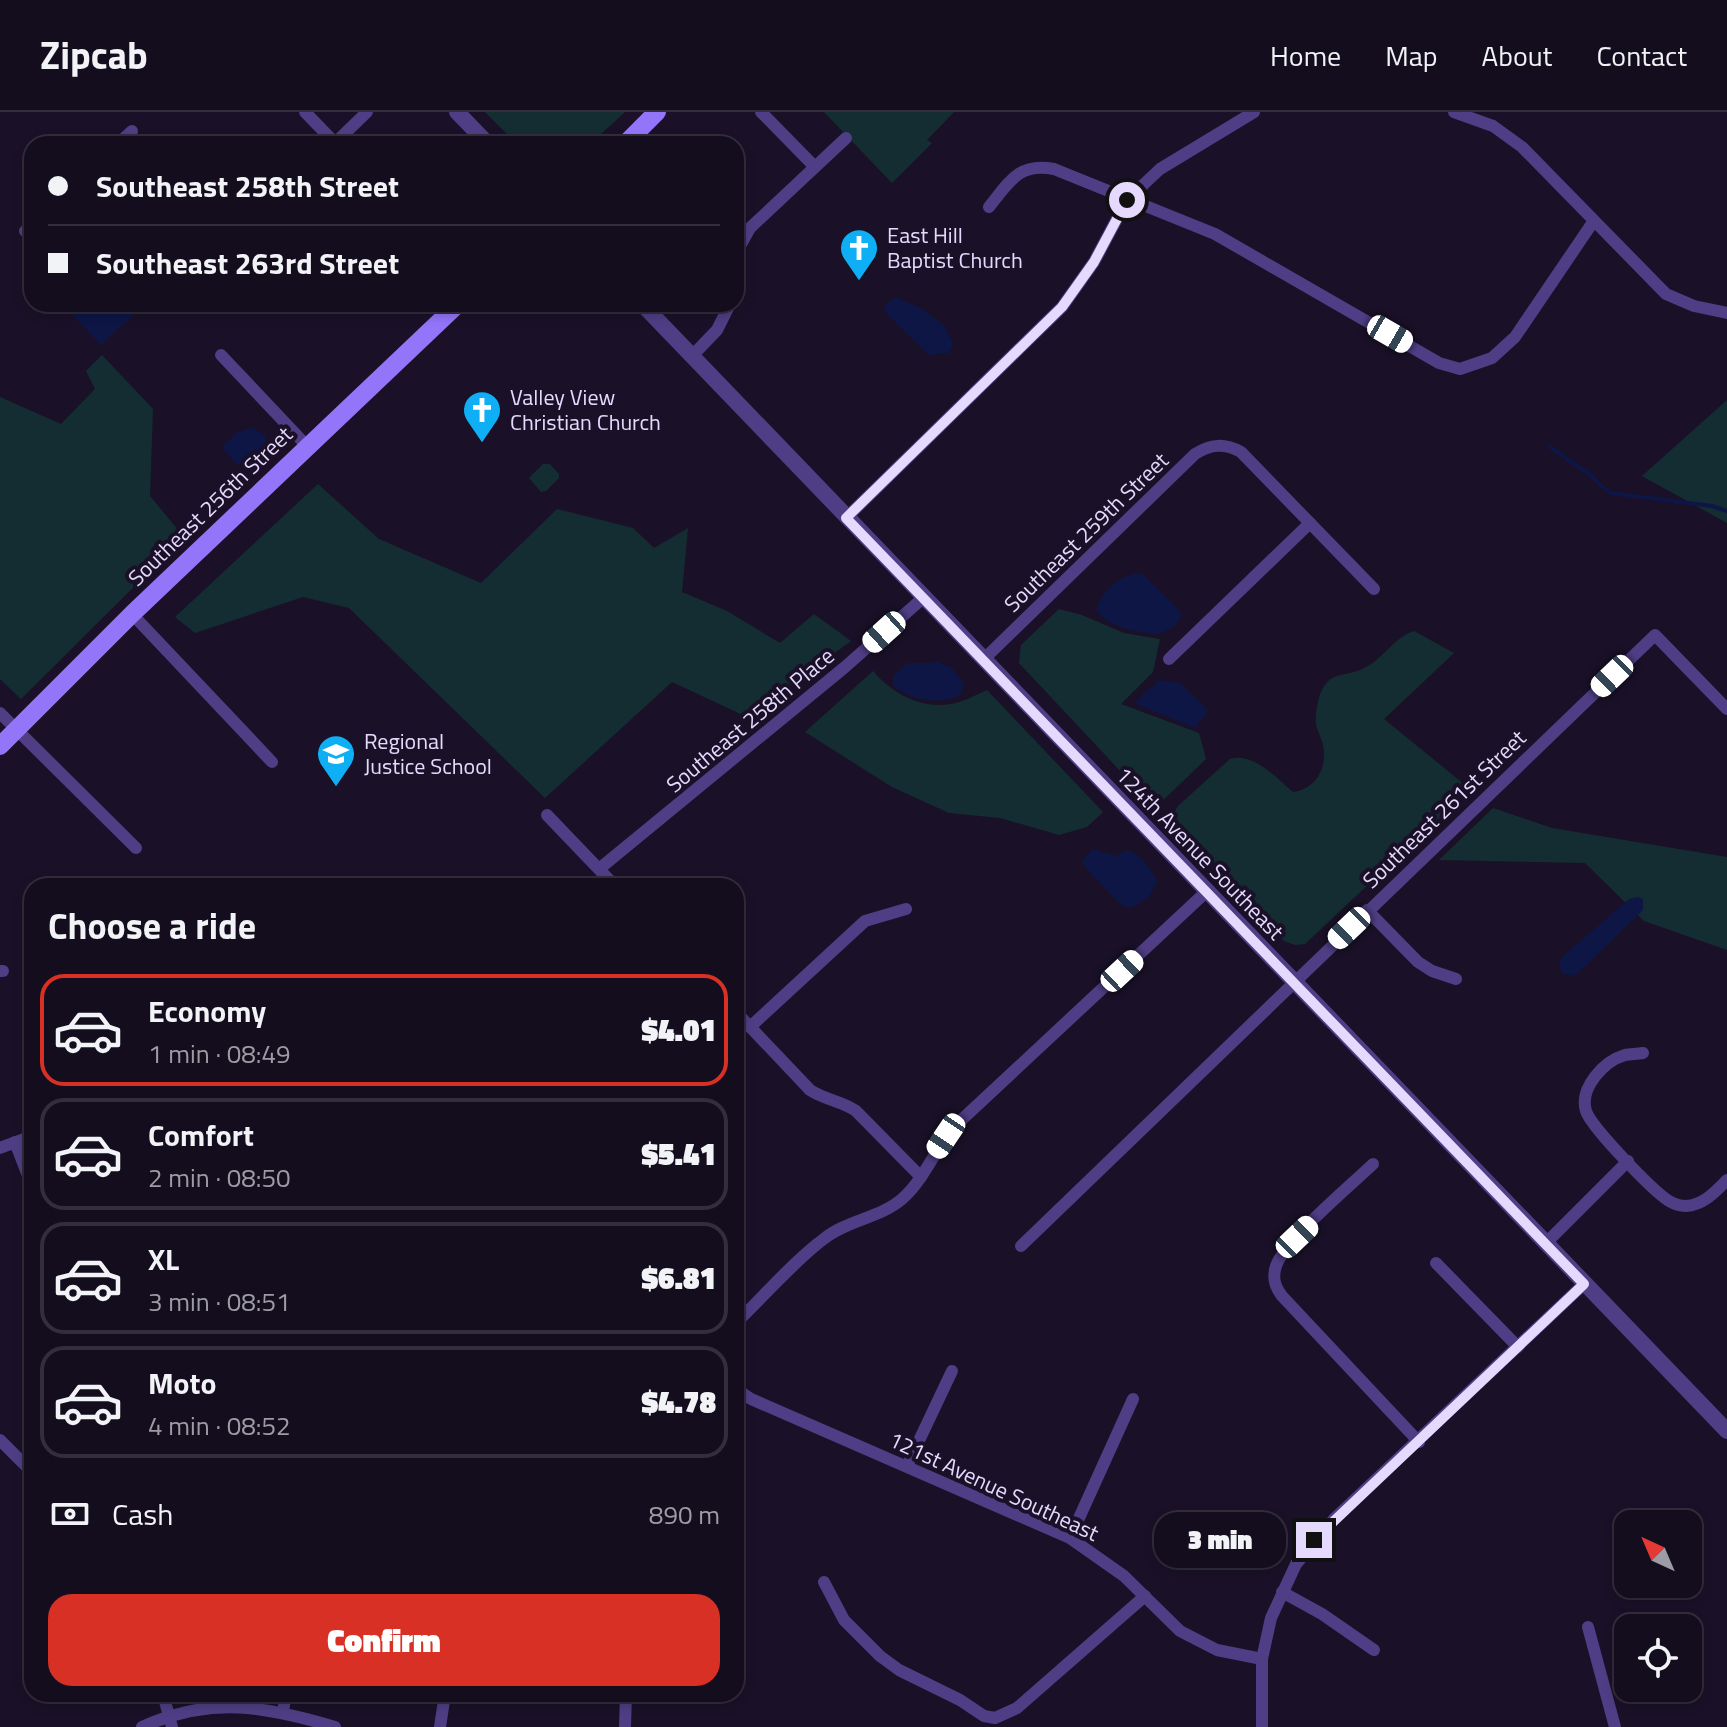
<!DOCTYPE html>
<meta charset="utf-8">
<style>
body{margin:0;font-family:"Titillium Web",sans-serif;background:#1d1627;color:#f1f3f6;height:100vh;display:flex;flex-direction:column;font-size:30px;white-space:nowrap}
*{box-sizing:border-box;margin:0}
p{font-size:26px;color:#9d9ca4}
.icon{flex:none;width:44px;height:44px;fill:none;stroke:currentColor;stroke-width:2;stroke-linecap:round;stroke-linejoin:round}
.map{position:relative;flex:1;overflow:hidden}
.details{position:absolute;left:24px;top:766px;width:720px;height:824px;display:flex;flex-direction:column;background:#140d1e;border-radius:24px;box-shadow:0 4px 12px #0003,0 0 0 2px #332d3c}
.details>*{flex:none}
.hud{position:absolute;left:24px;top:24px;width:720px;height:176px;border-radius:24px;box-shadow:0 4px 12px #0003,0 0 0 2px #332d3c;display:grid;align-content:center;height:176px;padding:0 24px;background:#140d1e}
.needle{width:52px;rotate:316deg}
.tools{position:absolute;left:1614px;top:1398px;display:grid;gap:16px}
.tools a{display:grid;place-items:center;width:88px;height:88px;border-radius:16px;background:#140d1e;box-shadow:0 4px 12px #0003,0 0 0 2px #332d3c;font-size:40px}
.end{position:absolute;width:36px;height:36px;margin:-18px;border:10px solid #e5dafe;background:#111;box-shadow:0 0 0 4px #111}
.from{border-radius:50%}
.bubble{position:absolute;height:56px;border-radius:24px;background:#140d1e;box-shadow:0 4px 12px #0003,0 0 0 2px #332d3c;font-size:26px;font-weight:800;line-height:56px;text-align:center}
.car{position:absolute;width:24px;height:48px;margin:-24px -12px;border-radius:10px;box-shadow:0 0 6px 2px #0007;background:linear-gradient(#fff 24%,#345 0 40%,#fff 0 76%,#345 0 86%,#fff 0)}
.hud b{display:flex;align-items:center;gap:28px;height:76px;font-size:30px}
.hud b+b{border-top:2px solid #332d3c}
.hud i{width:20px;height:20px;background:#f1f3f6}
ul{padding:0;list-style:none}
li{display:flex;align-items:center;gap:24px;height:112px;margin:0 16px 12px;padding:0 8px;border:4px solid #332d3c;border-radius:24px}
li div{flex:1}
li b{display:block;font-size:30px}
li em{font-style:normal;font-weight:800}
li.active{border-color:#d93025}
li>.icon{width:72px;height:72px;stroke-width:1.5}
h2{padding:0 24px;font-size:36px;line-height:96px}
.pay{display:flex;align-items:center;gap:20px;height:88px;padding:0 24px;font-size:30px}
.pay p{margin-inline-start:auto}
.button{display:flex;gap:16px;margin-top:auto;padding:16px 24px}
.button a{flex:1;height:92px;border-radius:24px;background:#d93025;color:#fff;font-size:32px;font-weight:800;line-height:92px;text-align:center}
header{display:flex;align-items:center;gap:48px;box-sizing:border-box;height:112px;padding:0 40px;background:#140d1e;border-bottom:2px solid #332d3c}
header strong{font-size:38px}
nav{display:flex;gap:44px;margin-inline-start:auto;font-size:28px}
.map>svg:first-child{display:block}
.green{fill:#142d32}
.water{fill:#0d1645}
.lines{fill:none;stroke-linecap:round;stroke-linejoin:round}
.stream{stroke:#0d1645;stroke-width:4}
.minor{stroke:#4f3e85;stroke-width:12}
.tertiary{stroke:#4f3e85;stroke-width:16}
.secondary{stroke:#9375fa;stroke-width:18}
.route{stroke:#e5dafe;stroke-width:10}
.labels{text-anchor:middle;dominant-baseline:central;stroke-width:8;stroke-linejoin:round;paint-order:stroke}
.poi-label{font-size:22px;fill:#e5dafe;stroke:#1a1128;text-anchor:start}
.street-label{font-size:22px;fill:#e5dafe;stroke:#1a1128}
</style>
<header>
<strong>Zipcab</strong>
<nav><a>Home</a><a>Map</a><a>About</a><a>Contact</a></nav>
</header>
<div class="map">
<svg width="1727" height="1615" viewBox="0 0 1727 1615">
<rect width="100%" height="100%" fill="#1a1128"/>
<!-- green -->
<g class="green">
<polygon points="485,0 625,0 590,32 517,32"/>
<polygon points="824,0 954,0 927,28 932,31 892,71"/>
<polygon points="102,243 153,297 150,384 184,425 21,587 0,567 0,285 61,312 95,277 86,259"/>
<polygon points="1727,288 1727,411 1642,364"/>
<polygon points="543,352 550,352 559,362 559,366 546,379 541,380 529,366"/>
<polygon points="318,372 379,427 481,471 557,397 633,416 654,436 688,416 682,480 727,499 780,531 814,502 851,529 747,605 672,570 545,686 349,496 303,485 195,521 175,505"/>
<polygon points="1059,497 1082,503 1124,521 1160,527 1153,560 1121,592 1199,621 1206,647 1155,696 1019,551 1021,533"/>
<path d="M 1414,519 L 1454,541 L 1384,607 L 1470,677 L 1305,832 L 1295,833 L 1284,829 L 1174,717 L 1171,706 L 1178,694 L 1230,647 C 1254,640 1276,666 1293,680 C 1318,677 1329,652 1322,629 C 1320,623 1317,618 1316,612 C 1315,601 1318,585 1323,576 C 1332,560 1346,564 1360,558 C 1382,550 1392,526 1414,519 Z"/>
<path d="M 873,559 C 893,582 920,597 951,592 C 963,590 976,583 987,578 L 1103,700 L 1087,715 L 1059,723 L 1000,706 L 949,701 L 892,675 L 805,620 Z"/>
<polygon points="1493,696 1552,716 1727,745 1727,838 1644,809 1585,751 1439,748"/>
</g>
<!-- water -->
<g class="water">
<polygon points="896,185 921,196 944,213 953,232 949,241 929,243 885,200 886,192"/>
<polygon points="62,192 134,192 139,197 101,233"/>
<polygon points="252,315 265,323 265,333 242,352 237,352 224,338 224,333 236,321"/>
<path d="M 1141,461 L 1181,500 C 1181,512 1170,518 1159,522 C 1139,521 1107,515 1096,498 C 1102,479 1121,462 1141,461 Z"/>
<path d="M 935,549 L 952,556 L 964,572 L 961,582 C 941,594 911,588 893,574 L 893,564 L 907,551 L 929,551 Z"/>
<polygon points="1160,568 1180,571 1207,597 1208,600 1195,616 1136,592 1137,588"/>
<path d="M 1093,737 L 1116,744 C 1120,742 1124,738 1129,739 C 1139,741 1154,760 1157,770 L 1149,785 L 1131,796 L 1121,793 L 1085,755 L 1082,749 Z"/>
<polygon points="1638,785 1643,787 1643,798 1578,861 1572,864 1562,861 1559,850 1563,844 1629,787"/>
</g>
<g class="lines">
<!-- stream -->
<polyline class="stream" points="1550,335 1592,364 1600,373 1611,381 1712,394 1727,399"/>
<!-- minor -->
<g class="minor">
<polyline points="305,0 335,31"/>
<polyline points="761,0 815,55"/>
<polyline points="1454,0 1493,14 1522,35 1666,182 1694,194 1727,201"/>
<polyline points="118,32 132,19"/>
<polyline points="334,32 367,0"/>
<path d="M 989,95 C 1009,70 1019,50 1054,57 L 1215,122 L 1439,251 L 1460,257 L 1492,246 L 1515,225 L 1593,110"/>
<polyline points="25,119 32,113"/>
<polyline points="736,141 750,116 846,26"/>
<polyline points="221,243 307,334"/>
<polyline points="692,244 717,218 730,192"/>
<polyline points="846,406 1062,195 1094,150 1127,88 1160,57 1254,0"/>
<polyline points="132,502 272,650"/>
<polyline points="1169,547 1310,411"/>
<path d="M 983,548 L 1195,342 C 1211,332 1224,331 1241,340 L 1374,477"/>
<polyline points="0,601 136,736"/>
<polyline points="547,703 615,774"/>
<polyline points="599,757 845,555 923,486"/>
<polyline points="1367,798 1418,850 1432,859 1456,867"/>
<polyline points="0,859 3,859"/>
<path d="M 736,900 L 810,978 C 825,988 842,989 856,999 L 921,1065"/>
<polyline points="750,915 865,809 906,797"/>
<path d="M 1643,941 C 1637,942 1630,942 1625,943 C 1604,949 1579,976 1586,999 C 1591,1015 1653,1079 1669,1089 C 1674,1092 1680,1094 1686,1094 C 1704,1093 1716,1079 1727,1068"/>
<polyline points="15,1030 32,1074"/>
<polyline points="0,1036 32,1024"/>
<path d="M 1373,1052 C 1350,1074 1285,1128 1276,1154 C 1272,1166 1275,1175 1282,1184 L 1419,1330"/>
<polyline points="1545,1132 1628,1049"/>
<polyline points="1021,1134 1655,523 1727,597"/>
<polyline points="1436,1151 1518,1235"/>
<path d="M 736,1211 C 763,1185 796,1147 825,1126 C 848,1108 880,1106 902,1087 C 925,1067 935,1036 956,1013 L 1206,780"/>
<polyline points="736,1277 751,1287 1070,1426 1124,1464 1180,1519 1217,1538 1262,1547"/>
<polyline points="0,1328 32,1360"/>
<polyline points="907,1354 952,1259"/>
<polyline points="1070,1426 1133,1287"/>
<polyline points="824,1470 844,1508 880,1544 899,1558 960,1588 984,1604 995,1606 1017,1596 1145,1484"/>
<polyline points="1282,1480 1322,1502 1374,1538"/>
<polyline points="1588,1515 1615,1615"/>
<polyline points="163,1582 172,1615"/>
<polyline points="283,1599 286,1582"/>
<path d="M 142,1615 C 211,1584 265,1594 335,1615"/>
<polyline points="440,1615 445,1582"/>
<polyline points="625,1615 626,1582"/>
<polyline points="1262,1615 1262,1547 1271,1506 1296,1452 1335,1406 1584,1172"/>
</g>
<!-- tertiary -->
<g class="tertiary">
<polyline points="457,0 488,32"/>
<polyline points="642,192 1727,1319"/>
</g>
<!-- secondary -->
<g class="secondary">
<polyline points="625,32 657,0"/>
<polyline points="0,634 132,502 458,192"/>
</g>
</g>
<g class="lines">
<!-- route -->
<polyline class="route" points="1127,88 1094,150 1062,195 846,406 1584,1172 1314,1428"/>
</g>
<!-- icons -->
<defs>
<g id="church-pin" transform="scale(2)"><path d="M0 17L-7.5 6A9.5 9.5 0 1 1 7.5 6Z" fill="#0eaff5" stroke="#1a1128"/><path d="M-1.2-6h2.4v3.5h3.3v2.4h-3.3V6h-2.4V-.1h-3.3v-2.4h3.3Z" fill="#fff"/></g>
<g id="school-pin" transform="scale(2)"><path d="M0 17L-7.5 6A9.5 9.5 0 1 1 7.5 6Z" fill="#0eaff5" stroke="#1a1128"/><path d="M0-5L7-2L0 1L-7-2ZM-4 1L0 2.5L4 1V4Q0 6-4 4Z" fill="#fff"/></g>
</defs>
<g fill-rule="evenodd">
<use href="#church-pin" x="859" y="136"/>
<use href="#church-pin" x="482" y="298"/>
<use href="#school-pin" x="336" y="642"/>
</g>
<g class="labels">
<!-- poi labels -->
<g class="poi-label">
<text x="887" y="123">East Hill<tspan x="887" dy="25">Baptist Church</tspan></text>
<text x="510" y="285">Valley View<tspan x="510" dy="25">Christian Church</tspan></text>
<text x="364" y="629">Regional<tspan x="364" dy="25">Justice School</tspan></text>
</g>
<!-- street labels -->
<g class="street-label">
<text transform="translate(210 394) rotate(-44)">Southeast 256th Street</text>
<text transform="translate(1086 420) rotate(-44)">Southeast 259th Street</text>
<text transform="translate(750 608) rotate(-40)">Southeast 258th Place</text>
<text transform="translate(1444 697) rotate(-44)">Southeast 261st Street</text>
<text transform="translate(1200 741) rotate(46)">124th Avenue Southeast</text>
<text transform="translate(994 1374) rotate(25)">121st Avenue Southeast</text>
</g>
</g>
</svg>
<div class="tools">
<a><svg class="needle" viewBox="-14 -14 28 28"><path d="M0-13l5 13h-10z" fill="#e53935"/><path d="M0 13l5-13h-10z" fill="#9d9ca4"/></svg></a>
<a><svg class="icon" aria-label="locate" viewBox="0 0 24 24"><circle cx="12" cy="12" r="6"/><path d="M12 2v4M12 18v4M2 12h4M18 12h4"/></svg></a>
</div>
<i class="end from" style="left:1127px;top:88px"></i>
<i class="end" style="left:1314px;top:1428px"></i>
<div class="bubble" style="left:1154px;top:1400px;width:132px">3 min</div>
<i class="car" style="left:1390px;top:222px;rotate:120deg"></i>
<i class="car" style="left:884px;top:520px;rotate:228deg"></i>
<i class="car" style="left:1612px;top:564px;rotate:226deg"></i>
<i class="car" style="left:1349px;top:816px;rotate:226deg"></i>
<i class="car" style="left:1122px;top:859px;rotate:47deg"></i>
<i class="car" style="left:946px;top:1024px;rotate:214deg"></i>
<i class="car" style="left:1297px;top:1125px;rotate:46deg"></i>
<div class="hud">
<b><i class="from"></i>Southeast 258th Street</b>
<b><i></i>Southeast 263rd Street</b>
</div>
<section class="details">
<h2>Choose a ride</h2>
<ul>
<li class="active"><svg class="icon" aria-label="car" viewBox="0 0 24 24"><path d="M5 17H2v-5l4-1 3-4h7l3 4 3 1v5h-3M9 17h6M6 11h13"/><circle cx="7" cy="17" r="2"/><circle cx="17" cy="17" r="2"/></svg><div><b>Economy</b><p>1 min · 08:49</p></div><em>$4.01</em></li>
<li><svg class="icon" aria-label="car" viewBox="0 0 24 24"><path d="M5 17H2v-5l4-1 3-4h7l3 4 3 1v5h-3M9 17h6M6 11h13"/><circle cx="7" cy="17" r="2"/><circle cx="17" cy="17" r="2"/></svg><div><b>Comfort</b><p>2 min · 08:50</p></div><em>$5.41</em></li>
<li><svg class="icon" aria-label="car" viewBox="0 0 24 24"><path d="M5 17H2v-5l4-1 3-4h7l3 4 3 1v5h-3M9 17h6M6 11h13"/><circle cx="7" cy="17" r="2"/><circle cx="17" cy="17" r="2"/></svg><div><b>XL</b><p>3 min · 08:51</p></div><em>$6.81</em></li>
<li><svg class="icon" aria-label="car" viewBox="0 0 24 24"><path d="M5 17H2v-5l4-1 3-4h7l3 4 3 1v5h-3M9 17h6M6 11h13"/><circle cx="7" cy="17" r="2"/><circle cx="17" cy="17" r="2"/></svg><div><b>Moto</b><p>4 min · 08:52</p></div><em>$4.78</em></li>
</ul>
<div class="pay"><svg class="icon" aria-label="cash" viewBox="0 0 24 24"><path d="M3 7h18v10H3z"/><circle cx="12" cy="12" r="2"/></svg>Cash<p>890 m</p></div>
<div class="button"><a>Confirm</a></div>
</section>
</div>
